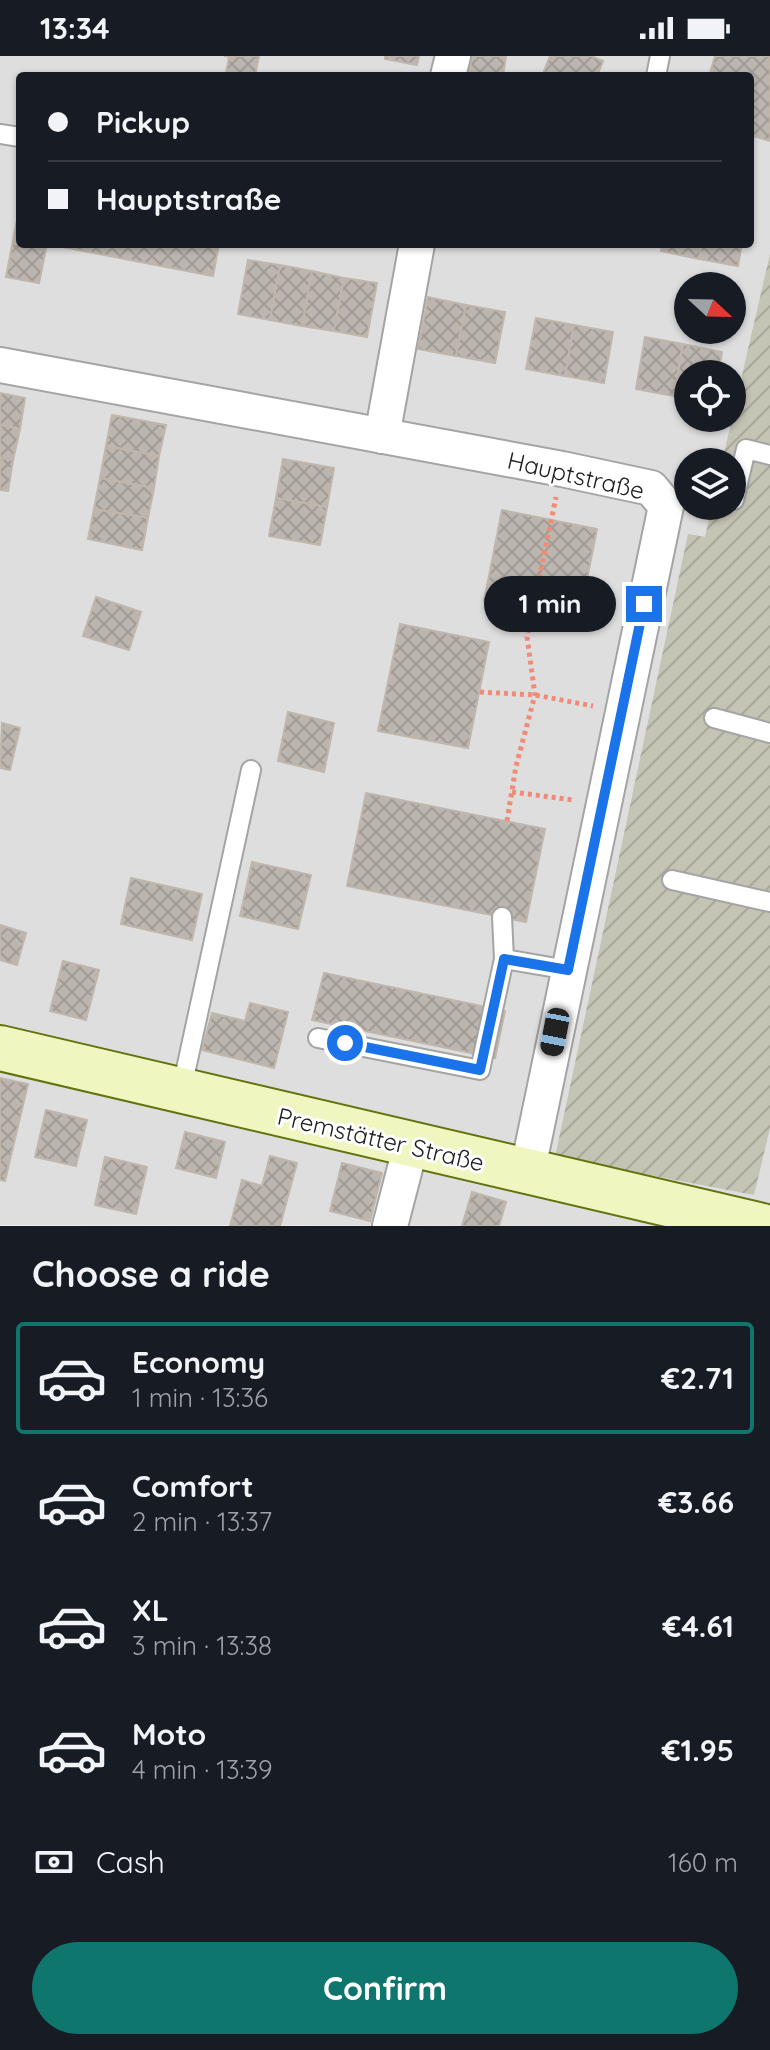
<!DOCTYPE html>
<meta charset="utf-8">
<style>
body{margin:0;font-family:Quicksand,sans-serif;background:#20242c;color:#f1f3f6;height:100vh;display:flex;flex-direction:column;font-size:30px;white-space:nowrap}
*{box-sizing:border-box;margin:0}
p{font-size:26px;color:#9ea1a6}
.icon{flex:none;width:44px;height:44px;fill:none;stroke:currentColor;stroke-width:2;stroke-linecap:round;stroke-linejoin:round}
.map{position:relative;height:1170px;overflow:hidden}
.sheet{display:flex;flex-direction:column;background:#171b24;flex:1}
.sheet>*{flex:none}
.banner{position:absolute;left:16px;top:16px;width:738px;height:176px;border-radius:8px;box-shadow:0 2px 6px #0004;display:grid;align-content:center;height:176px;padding:0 32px;background:#171b24}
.needle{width:52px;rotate:112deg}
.buttons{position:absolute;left:674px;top:216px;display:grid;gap:16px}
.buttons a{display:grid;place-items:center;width:72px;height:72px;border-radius:50%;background:#171b24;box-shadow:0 2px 6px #0004;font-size:40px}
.end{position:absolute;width:36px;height:36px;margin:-18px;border:10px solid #1a73e8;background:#fff;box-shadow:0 0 0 4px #fff}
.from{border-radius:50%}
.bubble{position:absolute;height:56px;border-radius:28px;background:#171b24;box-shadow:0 2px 6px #0004;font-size:26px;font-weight:700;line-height:56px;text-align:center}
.car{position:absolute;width:24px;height:48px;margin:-24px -12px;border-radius:10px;box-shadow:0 0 6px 2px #0007;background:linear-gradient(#222 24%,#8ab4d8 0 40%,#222 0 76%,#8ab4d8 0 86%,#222 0)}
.banner b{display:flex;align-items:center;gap:28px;height:76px;font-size:30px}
.banner b+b{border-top:2px solid #363941}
.banner i{width:20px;height:20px;background:#f1f3f6}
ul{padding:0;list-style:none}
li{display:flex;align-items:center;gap:24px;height:112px;margin:0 16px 12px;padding:0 16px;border:4px solid transparent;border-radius:8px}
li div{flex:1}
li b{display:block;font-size:30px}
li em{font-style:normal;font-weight:700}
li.on{border-color:#0f766e}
li>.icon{width:72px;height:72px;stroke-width:1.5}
h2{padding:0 32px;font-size:36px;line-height:96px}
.pay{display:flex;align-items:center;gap:20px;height:88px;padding:0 32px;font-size:30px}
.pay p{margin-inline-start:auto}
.action{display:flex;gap:16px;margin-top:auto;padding:16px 32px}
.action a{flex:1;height:92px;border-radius:48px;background:#0f766e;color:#fff;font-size:32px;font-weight:700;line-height:92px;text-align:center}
.status{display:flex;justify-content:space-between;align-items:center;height:56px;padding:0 40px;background:#171b24;direction:ltr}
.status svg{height:22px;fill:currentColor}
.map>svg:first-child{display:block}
.residential{fill:#dedede;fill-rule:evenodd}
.construction{fill:url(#construction-furrows)}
.building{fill:url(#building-cross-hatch);stroke:#c1b6ab;stroke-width:2}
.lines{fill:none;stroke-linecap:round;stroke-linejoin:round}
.lane-casing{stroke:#a4a4a4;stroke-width:22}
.street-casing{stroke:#a4a4a4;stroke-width:38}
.secondary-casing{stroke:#62720d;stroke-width:48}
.path{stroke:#f08b78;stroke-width:5;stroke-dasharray:4 4;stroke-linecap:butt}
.lane{stroke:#fff;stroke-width:18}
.street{stroke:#fff;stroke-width:34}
.secondary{stroke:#f0f6c0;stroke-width:44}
.route{stroke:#1a73e8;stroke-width:10}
.labels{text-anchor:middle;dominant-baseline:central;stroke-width:6;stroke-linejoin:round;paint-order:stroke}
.street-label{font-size:24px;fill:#202020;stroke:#fff}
</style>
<div class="status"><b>13:34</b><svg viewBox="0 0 49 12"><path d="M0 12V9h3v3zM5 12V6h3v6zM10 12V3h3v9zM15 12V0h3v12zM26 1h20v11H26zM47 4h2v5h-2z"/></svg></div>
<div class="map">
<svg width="770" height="1170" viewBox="0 0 770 1170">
<defs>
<pattern id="construction-furrows" width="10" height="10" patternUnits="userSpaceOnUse" patternTransform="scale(2)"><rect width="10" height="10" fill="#c3c4b4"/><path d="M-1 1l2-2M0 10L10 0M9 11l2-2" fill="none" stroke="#a7a89a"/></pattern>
<pattern id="building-cross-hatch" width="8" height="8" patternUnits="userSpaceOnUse" patternTransform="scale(2)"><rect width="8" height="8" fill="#bdb6b0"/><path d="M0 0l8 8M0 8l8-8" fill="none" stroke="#a29c97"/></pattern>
</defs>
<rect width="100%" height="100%" fill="#f0eee8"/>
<!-- residential -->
<path class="residential" d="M 0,0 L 770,0 L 770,1170 L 0,1169 ZM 20,20 L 750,20 L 750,188 L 20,188 ZM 688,230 L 732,230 L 732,274 L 688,274 ZM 688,318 L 732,318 L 732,362 L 688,362 ZM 688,406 L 732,406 L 732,450 L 688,450 Z"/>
<!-- construction -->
<polygon class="construction" points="770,198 770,1072 754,1139 555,1101 688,478 705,481 712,450 732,450 732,406 722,406"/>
<!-- building -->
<g class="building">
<polygon points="224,0 259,0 255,20 226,17 229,1"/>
<polygon points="385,0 419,0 417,9 385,3"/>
<polygon points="472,0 506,0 503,20 469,20"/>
<polygon points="550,0 591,0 603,5 597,20 542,20"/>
<polygon points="715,0 770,0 770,85 750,79 750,20 709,20"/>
<polygon points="20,148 20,188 47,188 39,227 6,221"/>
<polygon points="47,188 219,188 213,220"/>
<polygon points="662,188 702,188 699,203 661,195"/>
<polygon points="702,188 742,188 738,210 699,203"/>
<polygon points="248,204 280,209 270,264 238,258"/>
<polygon points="280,209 312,215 302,270 270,264"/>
<polygon points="312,215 344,222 334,275 302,270"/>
<polygon points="344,222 377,227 367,281 334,275"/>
<polygon points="428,241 466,249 456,300 418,293"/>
<polygon points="466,249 505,256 495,307 456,300"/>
<polygon points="536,262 574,269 565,320 526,313"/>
<polygon points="574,269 613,276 604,327 565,320"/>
<polygon points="645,281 683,288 674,340 636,333"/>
<polygon points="683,288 722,296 718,318 688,318 688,342 674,340"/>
<polygon points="0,337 25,342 20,373 0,369"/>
<polygon points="112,359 166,369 159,400 106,390"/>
<polygon points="0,369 20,373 13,404 0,402"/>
<polygon points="106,390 159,400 154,432 100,422"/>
<polygon points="0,402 13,404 8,435 0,434"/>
<polygon points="283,403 334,412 327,451 276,442"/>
<polygon points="100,422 154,432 148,462 94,453"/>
<polygon points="276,442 327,451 320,489 269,480"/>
<polygon points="94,453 148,462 142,494 88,483"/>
<polygon points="502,454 597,473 579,563 484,545"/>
<polygon points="96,541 141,556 129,594 83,580"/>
<polygon points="400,568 489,586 468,692 378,675"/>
<polygon points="288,656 334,667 324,716 278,705"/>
<polygon points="2,667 20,672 10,714 0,712"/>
<polygon points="366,737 545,773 526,866 347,830"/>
<polygon points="252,806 311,819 298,873 240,860"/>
<polygon points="131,822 202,838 192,884 121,868"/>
<polygon points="0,869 26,877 17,909 0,904"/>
<polygon points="63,905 99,914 86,964 50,955"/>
<polygon points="324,917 505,955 495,1002 312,964"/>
<polygon points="250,947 288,956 274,1012 202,994 212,957 245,965"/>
<polygon points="0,1022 28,1028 5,1125 0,1124"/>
<polygon points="46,1054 87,1064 76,1110 35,1101"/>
<polygon points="185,1076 225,1086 216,1122 176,1112"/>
<polygon points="270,1100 297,1107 280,1170 230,1170 242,1124 262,1130"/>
<polygon points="105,1101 147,1111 136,1158 95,1149"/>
<polygon points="342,1107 382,1117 370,1165 330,1155"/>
<polygon points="472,1136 506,1146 499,1170 462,1170"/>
</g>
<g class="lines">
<!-- lane casing -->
<g class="lane-casing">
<g id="lane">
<polyline points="656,20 660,0"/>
<polyline points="0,78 20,81"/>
<polyline points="732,444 734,444 746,393 770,399"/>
<polyline points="714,662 770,677"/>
<polyline points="672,824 770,846"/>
<polyline points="504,903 568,914"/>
<polyline points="318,982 480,1014 504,903 502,861"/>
<polyline points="181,1036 251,714"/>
</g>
</g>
<!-- street casing -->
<g class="street-casing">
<g id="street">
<polyline points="448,20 453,0"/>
<polyline points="0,309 562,413 651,432 666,450 527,1117"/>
<polyline points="382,380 417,188"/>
<polyline points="390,1170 411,1089"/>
</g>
</g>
<!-- secondary casing -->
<g class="secondary-casing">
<polyline id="secondary" points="0,992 762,1170"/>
</g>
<!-- path -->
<g class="path">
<polyline points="480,636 535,639 593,650"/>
<polyline points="512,736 573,744"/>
<polyline points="507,765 516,710 535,639 527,581 556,441"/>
</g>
<!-- lane -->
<use href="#lane" class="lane"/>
<!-- street -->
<use href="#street" class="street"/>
<!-- secondary -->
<use href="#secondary" class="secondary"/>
</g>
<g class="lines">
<!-- route -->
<polyline class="route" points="345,987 480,1014 504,903 568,914 644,548"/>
</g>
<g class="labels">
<!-- street labels -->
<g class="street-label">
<text transform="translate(576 419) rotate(13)">Hauptstraße</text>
<text transform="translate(381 1083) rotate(13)">Premstätter Straße</text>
</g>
</g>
</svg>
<div class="buttons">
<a><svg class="needle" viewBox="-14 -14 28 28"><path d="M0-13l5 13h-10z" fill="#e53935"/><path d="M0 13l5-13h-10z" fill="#9ea1a6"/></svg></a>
<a><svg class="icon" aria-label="locate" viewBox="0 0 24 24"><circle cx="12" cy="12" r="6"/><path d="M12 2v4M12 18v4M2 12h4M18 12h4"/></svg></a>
<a><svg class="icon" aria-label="layers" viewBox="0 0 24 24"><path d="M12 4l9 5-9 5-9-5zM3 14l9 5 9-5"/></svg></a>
</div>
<i class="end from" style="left:345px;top:987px"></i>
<i class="end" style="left:644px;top:548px"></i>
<div class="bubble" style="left:484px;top:520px;width:132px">1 min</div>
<i class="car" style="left:555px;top:976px;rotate:191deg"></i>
<div class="banner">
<b><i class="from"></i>Pickup</b>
<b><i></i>Hauptstraße</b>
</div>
</div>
<section class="sheet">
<h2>Choose a ride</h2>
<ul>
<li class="on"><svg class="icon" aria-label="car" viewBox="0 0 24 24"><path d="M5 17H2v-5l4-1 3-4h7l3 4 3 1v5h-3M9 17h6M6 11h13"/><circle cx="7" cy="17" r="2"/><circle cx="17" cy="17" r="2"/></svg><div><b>Economy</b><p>1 min · 13:36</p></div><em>€2.71</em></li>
<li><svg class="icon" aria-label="car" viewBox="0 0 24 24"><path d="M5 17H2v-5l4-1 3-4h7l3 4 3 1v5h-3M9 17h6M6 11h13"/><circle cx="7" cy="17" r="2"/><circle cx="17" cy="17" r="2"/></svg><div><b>Comfort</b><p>2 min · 13:37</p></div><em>€3.66</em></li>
<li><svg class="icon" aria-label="car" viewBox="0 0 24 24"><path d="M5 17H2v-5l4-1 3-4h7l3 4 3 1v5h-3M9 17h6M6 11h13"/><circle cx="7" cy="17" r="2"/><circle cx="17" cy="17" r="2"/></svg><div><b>XL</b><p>3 min · 13:38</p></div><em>€4.61</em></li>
<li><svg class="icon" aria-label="car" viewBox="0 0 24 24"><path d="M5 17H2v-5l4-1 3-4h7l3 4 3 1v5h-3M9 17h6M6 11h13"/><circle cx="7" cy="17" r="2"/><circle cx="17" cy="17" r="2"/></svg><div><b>Moto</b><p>4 min · 13:39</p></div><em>€1.95</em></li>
</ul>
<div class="pay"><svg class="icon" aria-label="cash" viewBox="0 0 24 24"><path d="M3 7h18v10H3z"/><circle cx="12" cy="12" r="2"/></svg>Cash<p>160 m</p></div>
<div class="action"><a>Confirm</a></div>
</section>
